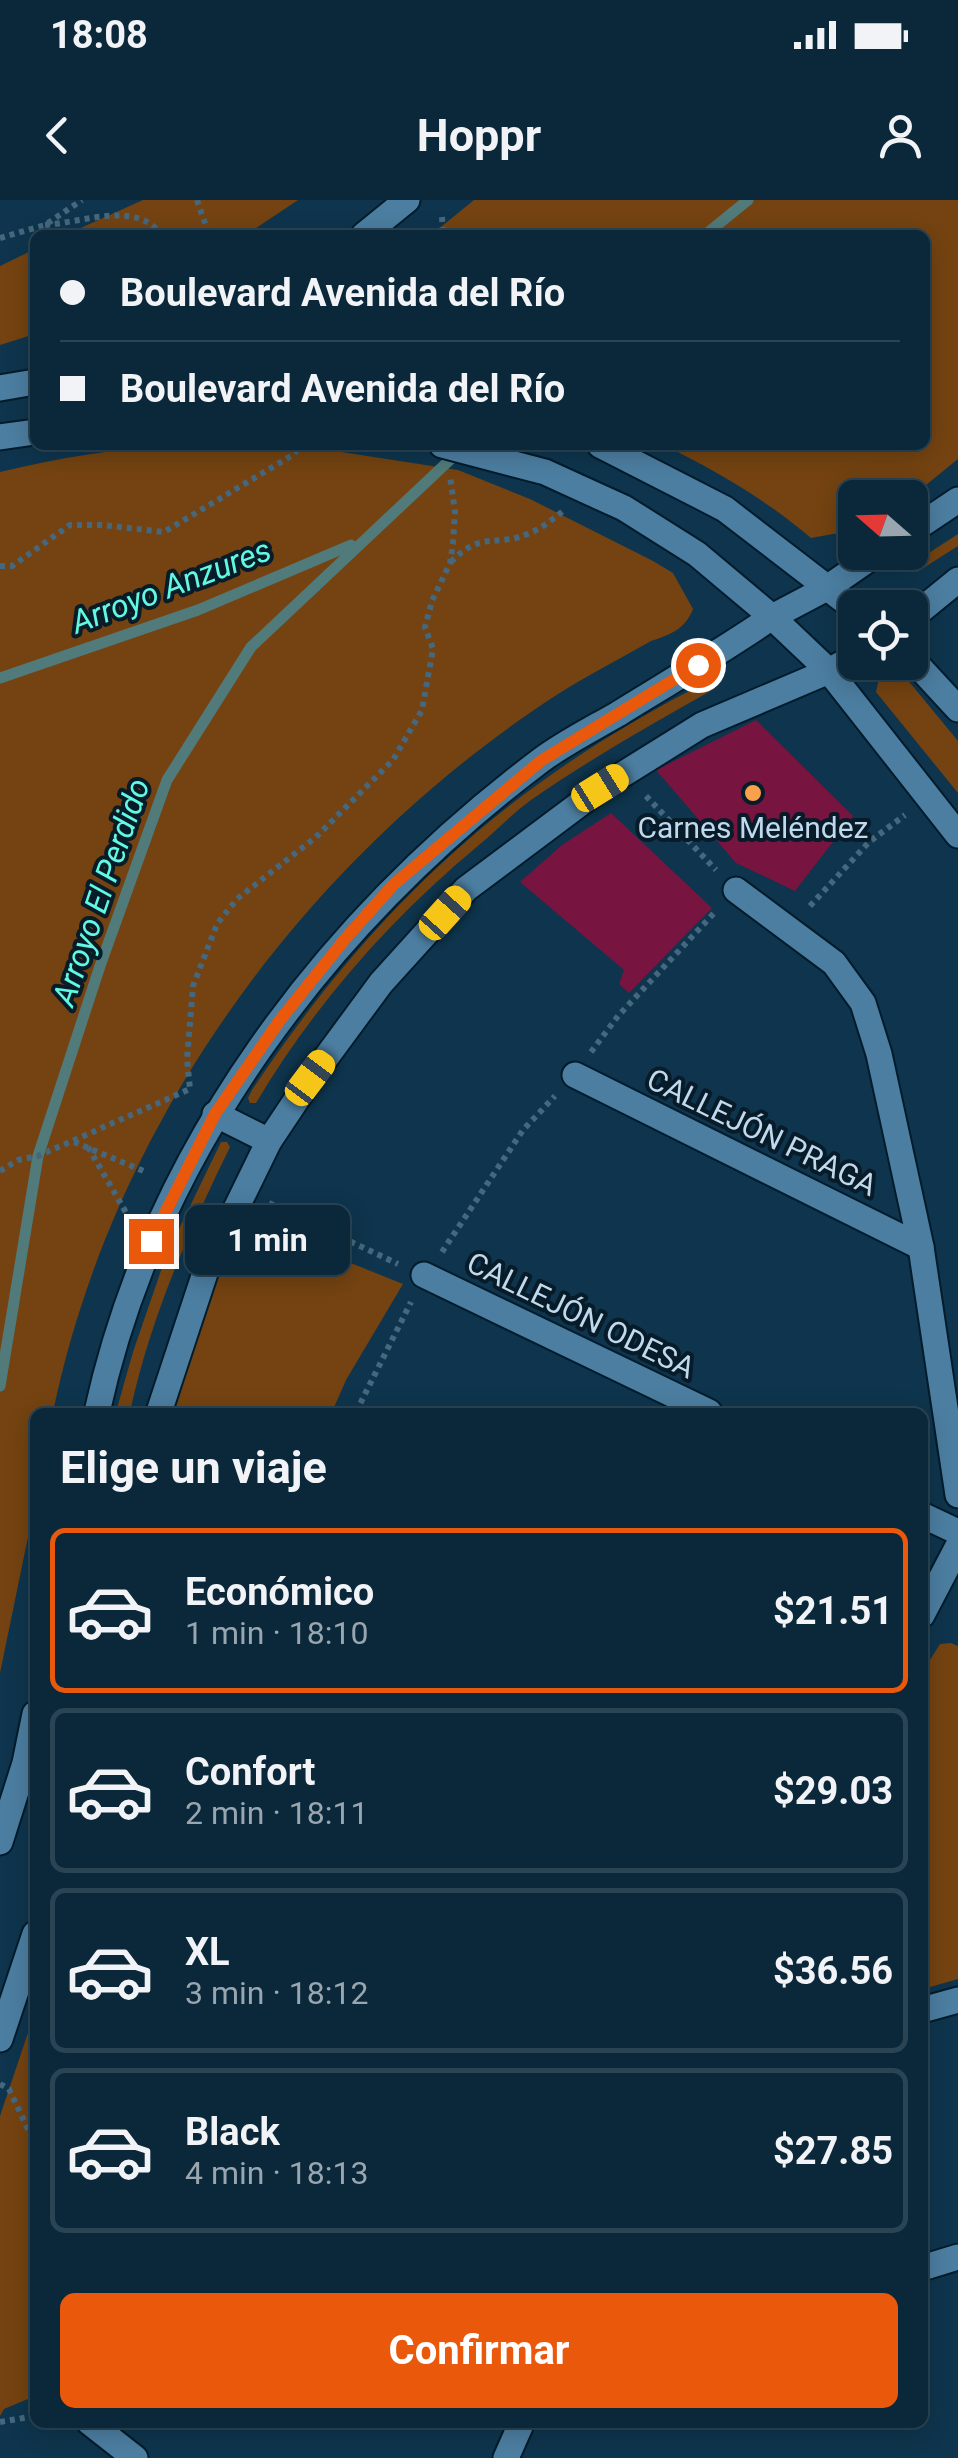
<!DOCTYPE html>
<html lang="es">
<meta charset="utf-8">
<style>
body{margin:0;font-family:Roboto,sans-serif;background:#183445;color:#f1f3f6;height:100vh;display:flex;flex-direction:column;font-size:38px;white-space:nowrap}
*{box-sizing:border-box;margin:0}
p{font-size:32px;color:#99a6af}
.icon{flex:none;width:55px;height:55px;fill:none;stroke:currentColor;stroke-width:2;stroke-linecap:round;stroke-linejoin:round}
.map{position:relative;flex:1;overflow:hidden}
.sheet{position:absolute;left:30px;top:1208px;width:898px;height:1020px;display:flex;flex-direction:column;background:#0a283a;border-radius:15px;box-shadow:0 5px 25px #0003,0 0 0 2px #2a4454}
.sheet>*{flex:none}
.hud{position:absolute;left:30px;top:30px;width:900px;height:220px;border-radius:15px;box-shadow:0 5px 25px #0003,0 0 0 2px #2a4454;display:grid;align-content:center;height:220px;padding:0 30px;background:#0a283a}
.needle{width:65px;rotate:290deg}
.fabs{position:absolute;left:838px;top:280px;display:grid;gap:20px}
.fabs a{display:grid;place-items:center;width:90px;height:90px;border-radius:15px;background:#0a283a;box-shadow:0 5px 25px #0003,0 0 0 2px #2a4454;font-size:50px}
.end{position:absolute;width:45px;height:45px;margin:-22px;border:12px solid #ea580c;background:#fff;box-shadow:0 0 0 5px #fff}
.from{border-radius:50%}
.bubble{position:absolute;height:70px;border-radius:15px;background:#0a283a;box-shadow:0 5px 25px #0003,0 0 0 2px #2a4454;font-size:32px;font-weight:700;line-height:70px;text-align:center}
.car{position:absolute;width:30px;height:60px;margin:-30px -15px;border-radius:12px;box-shadow:0 0 8px 2px #0007;background:linear-gradient(#f5c518 24%,#345 0 40%,#f5c518 0 76%,#345 0 86%,#f5c518 0)}
.hud b{display:flex;align-items:center;gap:35px;height:95px;font-size:38px}
.hud b+b{border-top:2px solid #2a4454}
.hud i{width:25px;height:25px;background:#f1f3f6}
ul{padding:0;list-style:none}
li{display:flex;align-items:center;gap:30px;height:165px;margin:0 20px 15px;padding:0 10px;border:5px solid #2a4454;border-radius:15px}
li div{flex:1}
li b{display:block;font-size:38px}
li em{font-style:normal;font-weight:700}
li.selected{border-color:#ea580c}
li>.icon{width:90px;height:90px;stroke-width:1.5}
h2{padding:0 30px;font-size:45px;line-height:120px}
.button{display:flex;gap:20px;margin-top:auto;padding:20px 30px}
.button a{flex:1;height:115px;border-radius:15px;background:#ea580c;color:#fff;font-size:40px;font-weight:700;line-height:115px;text-align:center}
.status{display:flex;justify-content:space-between;align-items:center;height:70px;padding:0 50px;background:#0a283a;direction:ltr}
.status svg{height:28px;fill:currentColor}
header{display:flex;justify-content:space-between;align-items:center;height:130px;padding:0 30px;background:#0a283a;font-size:45px;font-weight:700}
.map>svg:first-child{display:block}
.green{fill:#744311}
.lines{fill:none;stroke-linecap:round;stroke-linejoin:round}
.stream{stroke:#517a7b;stroke-width:11}
.building{fill:#77143f}
.minor-casing{stroke:#021c2c;stroke-width:29}
.tertiary-casing{stroke:#021c2c;stroke-width:29}
.path{stroke:#45687e;stroke-width:6;stroke-dasharray:5 5;stroke-linecap:butt}
.minor{stroke:#4c7ea1;stroke-width:25}
.tertiary{stroke:#4c7ea1;stroke-width:25}
.route{stroke:#ea580c;stroke-width:12}
.poi-dot{fill:#f9a04d;stroke:#071b29;stroke-width:4}
.labels{text-anchor:middle;dominant-baseline:central;stroke-width:8;stroke-linejoin:round;paint-order:stroke}
.poi-label{font-size:30px;fill:#c0d9ed;stroke:#071b29}
.street-label{font-size:30px;fill:#c0d9ed;stroke:#071b29}
.water-label{font-size:32px;font-style:italic;fill:#61f9e1;stroke:#071b29}
</style>
<div class="status"><b>18:08</b><svg viewBox="0 0 49 12"><path d="M0 12V9h3v3zM5 12V6h3v6zM10 12V3h3v9zM15 12V0h3v12zM26 1h20v11H26zM47 4h2v5h-2z"/></svg></div>
<header><svg class="icon" aria-label="back" viewBox="0 0 24 24"><path d="M15 5l-7 7 7 7"/></svg>Hoppr<svg class="icon" aria-label="person" viewBox="0 0 24 24"><circle cx="12" cy="8" r="4"/><path d="M4 21q1-7 8-7t8 7"/></svg></header>
<div class="map">
<svg width="958" height="2258" viewBox="0 0 958 2258">
<rect width="100%" height="100%" fill="#0e354d"/>
<!-- green -->
<g class="green">
<polygon points="143,0 298,0 246,35 65,35"/>
<path d="M 474,0 L 958,0 L 958,259 L 910,298 L 855,298 L 855,330 L 811,338 C 765,299 718,272 664,245 L 925,245 L 925,35 L 431,35 Z"/>
<polygon points="35,49 35,134 0,145 0,66"/>
<path d="M 178,245 L 296,245 L 458,270 L 530,299 L 653,361 L 673,373 L 693,409 C 685,429 672,434 651,441 C 612,463 571,484 534,510 C 296,673 112,928 53,1212 L 35,1212 L 35,1303 L 0,1473 L 0,272 C 59,258 117,248 178,245 Z"/>
<polygon points="958,334 958,346 917,372 915,367 918,360"/>
<polygon points="891,471 906,478 958,541 958,593 876,492 879,479"/>
<path d="M 709,481 L 716,486 L 714,489 C 652,524 590,559 531,600 C 513,613 497,630 479,645 C 391,718 315,804 256,903 L 250,903 L 248,898 L 252,890 C 375,706 511,580 709,481 Z"/>
<path d="M 221,942 L 227,942 L 230,947 C 188,1033 150,1119 130,1212 L 116,1212 L 133,1152 L 166,1056 Z"/>
<polygon points="244,1020 403,1084 346,1180 332,1212 174,1212 218,1075"/>
<polygon points="951,1443 958,1446 958,1779 923,1789 923,1471 940,1444"/>
<polygon points="35,1812 35,2196 4,2209 0,2216 0,1916"/>
</g>
<g class="lines">
<!-- stream -->
<g class="stream">
<polyline points="705,35 748,0"/>
<polyline points="0,478 198,410 351,345"/>
<polyline points="0,1186 38,956 100,766 167,580 251,447 454,256"/>
</g>
</g>
<!-- building -->
<g class="building">
<polygon points="756,520 853,616 795,691 736,663 656,570"/>
<polygon points="611,613 712,708 629,793 619,784 624,770 520,682 562,645"/>
</g>
<g class="lines">
<!-- minor casing -->
<g class="minor-casing">
<g id="minor">
<polyline points="364,35 407,0"/>
<polyline points="736,690 834,763 863,803 879,854 921,1047 958,1295"/>
<polyline points="575,875 921,1047"/>
<polyline points="215,914 269,941"/>
<polyline points="424,1075 709,1212"/>
<path d="M 97,1212 C 155,948 327,722 540,561 C 564,543 592,529 618,514 C 670,482 722,451 772,417"/>
<polyline points="159,1212 206,1070 269,941 311,878 381,783 466,689 601,588 702,525 829,471"/>
<polyline points="922,1315 958,1332"/>
<polyline points="922,1415 958,1346"/>
<polyline points="0,1642 25,1563 35,1514"/>
<polyline points="922,1810 958,1800"/>
<polyline points="0,1839 35,1734"/>
<polyline points="922,2068 958,2057"/>
<polyline points="89,2222 135,2258"/>
<polyline points="506,2258 522,2222"/>
</g>
</g>
<!-- tertiary casing -->
<g class="tertiary-casing">
<g id="tertiary">
<polyline points="0,188 35,182"/>
<polyline points="0,237 35,232"/>
<polyline points="442,245 545,272 624,308 697,354 772,417 829,471 958,635"/>
<polyline points="600,245 725,309 855,409"/>
<polyline points="910,332 958,300"/>
<polyline points="772,417 827,388 879,352"/>
<polyline points="910,419 958,380"/>
<polyline points="910,457 958,509"/>
<polyline points="829,471 855,456"/>
</g>
</g>
<!-- path -->
<g class="path">
<polyline points="197,0 209,35"/>
<polyline points="442,17 443,35"/>
<path d="M 45,25 C 86,22 136,0 162,35"/>
<polyline points="0,38 45,25 82,0"/>
<path d="M 451,362 C 481,330 497,348 530,333 C 542,328 553,319 563,311"/>
<polyline points="0,366 12,366 70,325 103,325 164,332 291,256 302,245"/>
<polyline points="646,596 716,670"/>
<polyline points="810,706 869,642 905,615"/>
<polyline points="591,852 618,816 715,712"/>
<polyline points="74,942 146,972"/>
<polyline points="88,947 128,1016"/>
<polyline points="0,971 18,960 38,956 190,889 187,859 193,786 217,724 237,699 316,637 393,560 422,510 433,449 425,427 432,401 450,363 453,343 455,312 450,276"/>
<polyline points="269,1003 398,1064"/>
<polyline points="442,1052 523,930 555,896"/>
<polyline points="356,1212 411,1102"/>
<polyline points="0,1884 9,1889 35,1944"/>
<polyline points="0,2222 35,2216"/>
</g>
<!-- minor -->
<use href="#minor" class="minor"/>
<!-- tertiary -->
<use href="#tertiary" class="tertiary"/>
</g>
<g class="lines">
<!-- route -->
<polyline class="route" points="151,1041 215,914 280,820 345,739 394,684 542,560 698,465"/>
</g>
<!-- markers -->
<circle class="poi-dot" cx="753" cy="593" r="10"/>
<g class="labels">
<!-- poi labels -->
<g class="poi-label">
<text x="753" y="627">Carnes Meléndez</text>
</g>
<!-- street labels -->
<g class="street-label">
<text transform="translate(762 932) rotate(26)">CALLEJÓN PRAGA</text>
<text transform="translate(581 1115) rotate(26)">CALLEJÓN ODESA</text>
</g>
<!-- water labels -->
<g class="water-label">
<text transform="translate(171 386) rotate(-21)">Arroyo Anzures</text>
<text transform="translate(101 692) rotate(-71)">Arroyo El Perdido</text>
</g>
</g>
</svg>
<div class="fabs">
<a><svg class="needle" viewBox="-14 -14 28 28"><path d="M0-13l5 13h-10z" fill="#e53935"/><path d="M0 13l5-13h-10z" fill="#99a6af"/></svg></a>
<a><svg class="icon" aria-label="locate" viewBox="0 0 24 24"><circle cx="12" cy="12" r="6"/><path d="M12 2v4M12 18v4M2 12h4M18 12h4"/></svg></a>
</div>
<i class="end from" style="left:698px;top:465px"></i>
<i class="end" style="left:151px;top:1041px"></i>
<div class="bubble" style="left:185px;top:1005px;width:165px">1 min</div>
<i class="car" style="left:600px;top:588px;rotate:58deg"></i>
<i class="car" style="left:445px;top:713px;rotate:42deg"></i>
<i class="car" style="left:310px;top:878px;rotate:37deg"></i>
<div class="hud">
<b><i class="from"></i>Boulevard Avenida del Río</b>
<b><i></i>Boulevard Avenida del Río</b>
</div>
<section class="sheet">
<h2>Elige un viaje</h2>
<ul>
<li class="selected"><svg class="icon" aria-label="car" viewBox="0 0 24 24"><path d="M5 17H2v-5l4-1 3-4h7l3 4 3 1v5h-3M9 17h6M6 11h13"/><circle cx="7" cy="17" r="2"/><circle cx="17" cy="17" r="2"/></svg><div><b>Económico</b><p>1 min · 18:10</p></div><em>$21.51</em></li>
<li><svg class="icon" aria-label="car" viewBox="0 0 24 24"><path d="M5 17H2v-5l4-1 3-4h7l3 4 3 1v5h-3M9 17h6M6 11h13"/><circle cx="7" cy="17" r="2"/><circle cx="17" cy="17" r="2"/></svg><div><b>Confort</b><p>2 min · 18:11</p></div><em>$29.03</em></li>
<li><svg class="icon" aria-label="car" viewBox="0 0 24 24"><path d="M5 17H2v-5l4-1 3-4h7l3 4 3 1v5h-3M9 17h6M6 11h13"/><circle cx="7" cy="17" r="2"/><circle cx="17" cy="17" r="2"/></svg><div><b>XL</b><p>3 min · 18:12</p></div><em>$36.56</em></li>
<li><svg class="icon" aria-label="car" viewBox="0 0 24 24"><path d="M5 17H2v-5l4-1 3-4h7l3 4 3 1v5h-3M9 17h6M6 11h13"/><circle cx="7" cy="17" r="2"/><circle cx="17" cy="17" r="2"/></svg><div><b>Black</b><p>4 min · 18:13</p></div><em>$27.85</em></li>
</ul>
<div class="button"><a>Confirmar</a></div>
</section>
</div>
